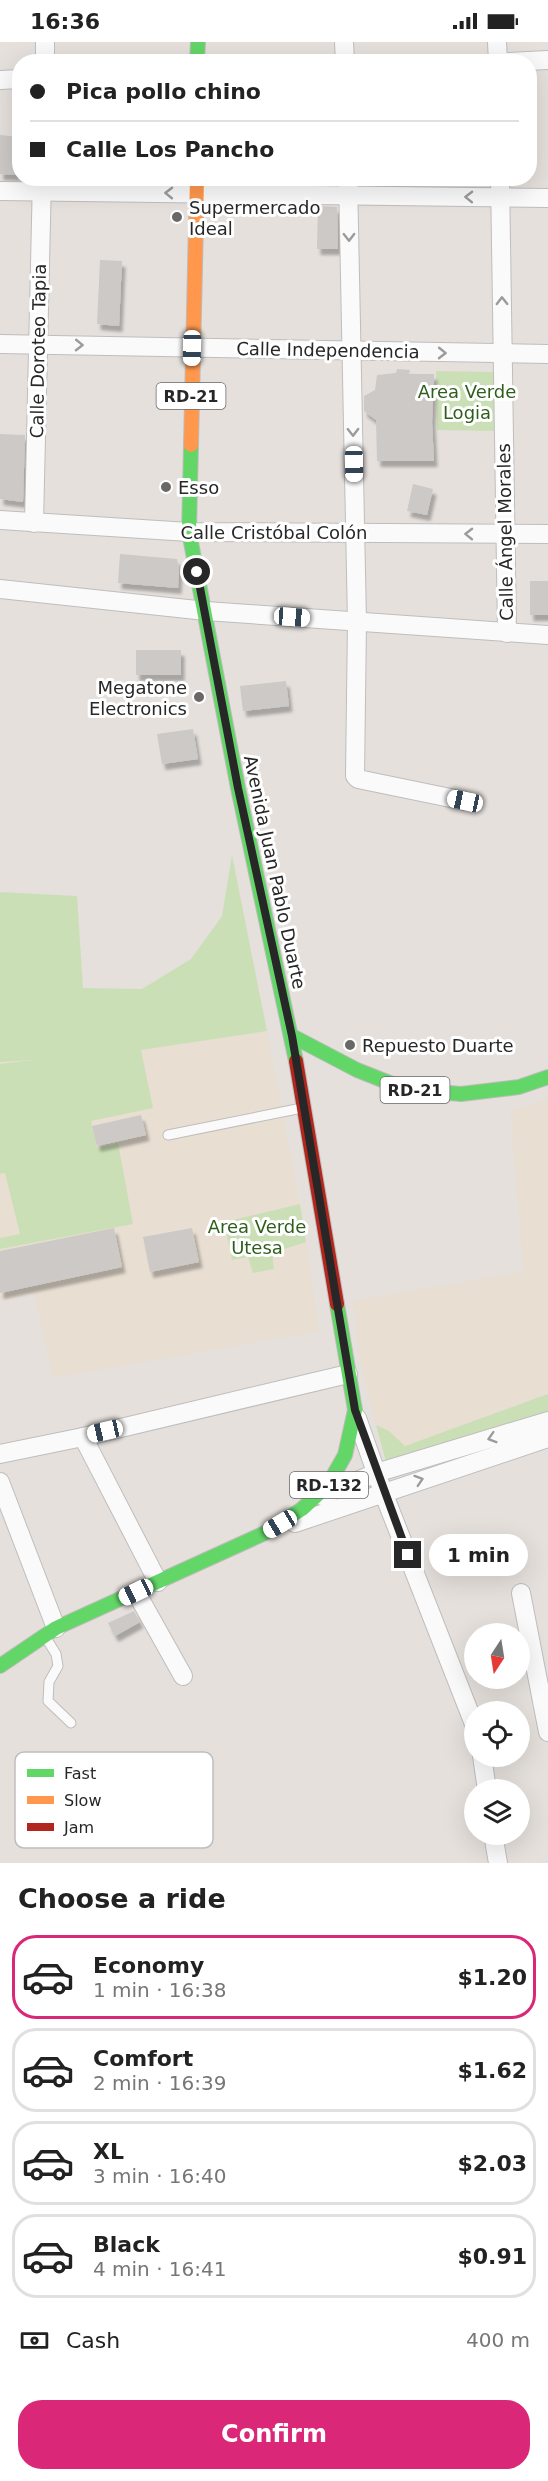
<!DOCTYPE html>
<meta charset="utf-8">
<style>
body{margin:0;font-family:"DejaVu Sans",sans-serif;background:#f6f6f6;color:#222;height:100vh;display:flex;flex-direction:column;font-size:22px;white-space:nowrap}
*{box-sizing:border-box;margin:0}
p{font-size:20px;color:#767676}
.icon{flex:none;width:33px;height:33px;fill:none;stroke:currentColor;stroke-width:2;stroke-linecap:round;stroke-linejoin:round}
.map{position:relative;height:1821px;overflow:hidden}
.side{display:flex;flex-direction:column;background:#fff;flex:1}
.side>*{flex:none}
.guide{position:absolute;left:12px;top:12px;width:525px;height:132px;border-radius:24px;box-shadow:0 6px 24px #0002;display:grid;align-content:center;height:132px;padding:0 18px;background:#fff}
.needle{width:39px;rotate:192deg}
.controls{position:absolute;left:464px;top:1581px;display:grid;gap:12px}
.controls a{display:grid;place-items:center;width:66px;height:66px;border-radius:50%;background:#fff;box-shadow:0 6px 24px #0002;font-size:30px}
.end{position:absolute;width:27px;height:27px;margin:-14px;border:8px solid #272727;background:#fff;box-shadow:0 0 0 3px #fff}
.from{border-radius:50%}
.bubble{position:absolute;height:42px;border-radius:21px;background:#fff;box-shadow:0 6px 24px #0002;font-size:20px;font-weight:600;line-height:42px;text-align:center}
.car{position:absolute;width:18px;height:36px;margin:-18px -9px;border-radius:8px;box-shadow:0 0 4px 2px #0007;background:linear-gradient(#fff 24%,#345 0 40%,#fff 0 76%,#345 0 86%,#fff 0)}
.guide b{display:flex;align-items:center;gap:21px;height:57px;font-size:22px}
.guide b+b{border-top:2px solid #e0e0e0}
.guide i{width:15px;height:15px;background:#222}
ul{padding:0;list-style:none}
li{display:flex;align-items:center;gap:18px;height:84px;margin:0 12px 9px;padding:0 6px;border:3px solid #e0e0e0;border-radius:24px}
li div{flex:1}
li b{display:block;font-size:22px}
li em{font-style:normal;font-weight:600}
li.current{border-color:#db2777}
li>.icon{width:54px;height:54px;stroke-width:1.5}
h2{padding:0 18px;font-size:27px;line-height:72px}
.pay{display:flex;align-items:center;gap:15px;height:66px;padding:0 18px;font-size:22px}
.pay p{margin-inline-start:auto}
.cta{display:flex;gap:12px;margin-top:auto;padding:12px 18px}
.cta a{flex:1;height:69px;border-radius:24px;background:#db2777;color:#fff;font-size:24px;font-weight:600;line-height:69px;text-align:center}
.status{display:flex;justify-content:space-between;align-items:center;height:42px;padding:0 30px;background:#fff;direction:ltr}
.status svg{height:16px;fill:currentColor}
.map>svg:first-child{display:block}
.education{fill:#e8ded1}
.green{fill:#cbdfb6}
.building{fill:#ccc9c6;filter:url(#shadow)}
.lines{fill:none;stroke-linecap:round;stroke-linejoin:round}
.lane-casing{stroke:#bfbdbd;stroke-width:11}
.street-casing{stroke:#bfbdbd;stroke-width:20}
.fast-casing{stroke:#bebcbb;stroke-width:16}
.slow-casing{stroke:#bebcbb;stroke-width:16}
.jam-casing{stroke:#bebcbb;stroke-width:16}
.lane{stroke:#fbfafa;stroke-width:9}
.street{stroke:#fbfafa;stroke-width:18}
.fast{stroke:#63d668;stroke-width:14}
.slow{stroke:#ff974d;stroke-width:14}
.jam{stroke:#b3261e;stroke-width:14}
.oneway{stroke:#9c9b9b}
.route{stroke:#272727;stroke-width:8}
.poi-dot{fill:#6a6866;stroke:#fff;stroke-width:2}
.labels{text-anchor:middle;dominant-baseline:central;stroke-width:6;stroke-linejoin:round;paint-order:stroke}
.shield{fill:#fff;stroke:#686868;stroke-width:1.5}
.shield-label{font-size:16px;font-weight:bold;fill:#272727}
.poi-label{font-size:18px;fill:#272727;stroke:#fff;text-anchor:start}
.street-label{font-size:18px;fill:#272727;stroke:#fff}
.park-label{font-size:18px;fill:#2f5e1c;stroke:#fff}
.key{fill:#fff;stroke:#bebebe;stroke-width:1.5}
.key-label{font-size:16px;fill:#272727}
</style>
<div class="status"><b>16:36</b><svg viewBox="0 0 49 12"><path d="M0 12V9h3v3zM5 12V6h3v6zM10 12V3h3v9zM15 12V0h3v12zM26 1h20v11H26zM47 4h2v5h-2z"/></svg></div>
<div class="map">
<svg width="548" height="1821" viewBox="0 0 548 1821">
<defs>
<filter id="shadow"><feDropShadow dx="3.5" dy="6" stdDeviation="1.5" flood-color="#0004"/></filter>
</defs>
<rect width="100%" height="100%" fill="#e5e0dc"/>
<!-- education -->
<g class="education">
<polygon points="267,989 300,1162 319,1289 53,1336 34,1251 0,1259 0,1020 123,1011"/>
<polygon points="548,1058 548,1352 405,1404 389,1389 376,1383 359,1314 353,1259 524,1230 510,1070"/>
</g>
<!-- green -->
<g class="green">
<polygon points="436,329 495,330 498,389 437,388"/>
<polygon points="232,813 267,989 141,1008 153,1066 91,1079 97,1106 118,1101 133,1182 0,1207 0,1196 20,1192 5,1131 0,1132 0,1022 33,1018 0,1020 0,850 77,854 83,946 142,947 191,917 222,874"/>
<polygon points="300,1162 306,1200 272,1211 274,1227 253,1231 248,1215 232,1218 224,1180"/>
<polygon points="548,1352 548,1379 388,1427 376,1383 389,1389 405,1404"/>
</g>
<!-- building -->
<g class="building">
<polygon points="0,93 20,95 20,133 0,132"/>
<polygon points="318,164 337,165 338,207 317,207"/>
<polygon points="100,218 122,219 119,284 97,282"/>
<polygon points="397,327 410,328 409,332 434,332 432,380 434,419 377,419 376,378 364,369 364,354 375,348 377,333 396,331"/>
<polygon points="0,392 25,393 23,460 0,457"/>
<polygon points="413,442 433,447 427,473 407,469"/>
<polygon points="120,512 177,517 179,528 178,546 118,541"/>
<rect x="530" y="539" width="18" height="34"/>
<rect x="136" y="608" width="45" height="25"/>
<polygon points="286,639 289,664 243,669 240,644"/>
<polygon points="193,687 198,717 162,722 157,692"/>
<polygon points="141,1073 146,1093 97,1104 92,1084"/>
<polygon points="114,1186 122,1225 0,1251 0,1209"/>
<polygon points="192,1186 199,1220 150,1230 143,1195"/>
<polygon points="134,1569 140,1580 115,1594 108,1581"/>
</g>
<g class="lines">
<!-- lane casing -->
<g class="lane-casing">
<g id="lane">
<polyline points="168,1093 302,1066"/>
<polyline points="46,1596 56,1612 58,1624 49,1640 48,1659 71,1681"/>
</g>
</g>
<!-- street casing -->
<g class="street-casing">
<g id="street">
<polyline points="344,0 345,20"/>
<polyline points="497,0 498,20"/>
<polyline points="45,20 45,0"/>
<polyline points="507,20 548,18"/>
<polyline points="0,38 20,37"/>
<polyline points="348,136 357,580 355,734 358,737 465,759"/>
<polyline points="500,136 507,591"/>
<polyline points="0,149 548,156"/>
<polyline points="0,302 548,312"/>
<polyline points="0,478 189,490 548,492"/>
<polyline points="34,481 42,136"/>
<polyline points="0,547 206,569 548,593"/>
<polyline points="357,1376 383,1450 474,1682"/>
<polyline points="83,1395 158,1540"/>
<polyline points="0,1412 83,1395 348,1332"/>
<polyline points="0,1440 56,1586"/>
<polyline points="322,1454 376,1431 548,1379"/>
<polyline points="295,1481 548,1396"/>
<polyline points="136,1550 183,1634"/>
<polyline points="521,1551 548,1690"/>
<polyline points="482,1714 487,1748"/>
<polyline points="493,1792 498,1821"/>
</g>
</g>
<!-- fast casing -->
<g class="fast-casing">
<g id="fast">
<polyline points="197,20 198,0"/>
<polyline points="191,403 189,490 238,746 296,1019"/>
<polyline points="292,994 357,1028 405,1047 461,1052 519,1045 548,1035"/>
<polyline points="0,1624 56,1586 265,1491 302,1467 328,1443 345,1413 355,1368 337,1262"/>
</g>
</g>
<!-- slow casing -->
<g class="slow-casing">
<polyline id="slow" points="191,403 197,136"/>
</g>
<!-- jam casing -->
<g class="jam-casing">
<polyline id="jam" points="296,1019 337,1262"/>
</g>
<!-- lane -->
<use href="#lane" class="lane"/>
<!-- street -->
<use href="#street" class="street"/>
<!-- fast -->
<use href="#fast" class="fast"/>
<!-- slow -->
<use href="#slow" class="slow"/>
<!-- jam -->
<use href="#jam" class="jam"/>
</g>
<!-- one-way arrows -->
<defs><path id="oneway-chevron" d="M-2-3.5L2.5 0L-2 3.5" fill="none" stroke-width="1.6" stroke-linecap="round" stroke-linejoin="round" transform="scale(1.5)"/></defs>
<g class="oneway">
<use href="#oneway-chevron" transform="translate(169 151) rotate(-179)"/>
<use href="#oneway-chevron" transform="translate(469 155) rotate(-179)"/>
<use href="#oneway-chevron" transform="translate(349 195) rotate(89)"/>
<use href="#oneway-chevron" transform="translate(502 259) rotate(-91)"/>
<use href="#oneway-chevron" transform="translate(79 303) rotate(1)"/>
<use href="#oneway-chevron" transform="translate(442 311) rotate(1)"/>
<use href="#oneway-chevron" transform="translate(353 390) rotate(89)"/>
<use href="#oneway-chevron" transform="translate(469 492) rotate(-179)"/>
<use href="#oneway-chevron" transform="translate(492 1396) rotate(163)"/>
<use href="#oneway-chevron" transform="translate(419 1438) rotate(-18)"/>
</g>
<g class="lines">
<!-- route -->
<polyline class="route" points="197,530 238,746 292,994 355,1368 408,1513"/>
</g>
<!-- markers -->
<g class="poi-dot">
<circle cx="177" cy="175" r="6"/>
<circle cx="166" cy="445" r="6"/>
<circle cx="199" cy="655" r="6"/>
<circle cx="350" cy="1003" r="6"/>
</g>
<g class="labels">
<!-- shield labels -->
<g class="shield">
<rect x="156.5" y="341" width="69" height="26" rx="4.5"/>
<rect x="380.5" y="1035" width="69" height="26" rx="4.5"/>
<rect x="290" y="1430" width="78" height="26" rx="4.5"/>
</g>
<g class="shield-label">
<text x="191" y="354">RD-21</text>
<text x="415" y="1048">RD-21</text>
<text x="329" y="1443">RD-132</text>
</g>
<!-- poi labels -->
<g class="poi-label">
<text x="189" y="165">Supermercado<tspan x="189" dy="21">Ideal</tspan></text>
<text x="178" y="445">Esso</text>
<text x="187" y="645" text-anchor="end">Megatone<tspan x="187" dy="21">Electronics</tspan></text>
<text x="362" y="1003">Repuesto Duarte</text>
</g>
<!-- street labels -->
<g class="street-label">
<text transform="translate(328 308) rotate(1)">Calle Independencia</text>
<text transform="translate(38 309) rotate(-89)">Calle Doroteo Tapia</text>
<text x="274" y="490">Calle Cristóbal Colón</text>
<text transform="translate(505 490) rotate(-91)">Calle Ángel Morales</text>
<text transform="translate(275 830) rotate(78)">Avenida Juan Pablo Duarte</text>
</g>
<!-- park labels -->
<g class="park-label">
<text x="467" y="349">Area Verde<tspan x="467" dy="21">Logia</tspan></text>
<text x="257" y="1184">Area Verde<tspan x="257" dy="21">Utesa</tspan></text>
</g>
</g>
<!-- legend -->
<rect x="15" y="1710" width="198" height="96" rx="9" class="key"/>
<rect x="27" y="1727" width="27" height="8" fill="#63d668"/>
<rect x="27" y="1754" width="27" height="8" fill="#ff974d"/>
<rect x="27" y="1781" width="27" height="8" fill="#b3261e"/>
<g class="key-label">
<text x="64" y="1737">Fast</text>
<text x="64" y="1764">Slow</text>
<text x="64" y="1791">Jam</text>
</g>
</svg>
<div class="controls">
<a><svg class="needle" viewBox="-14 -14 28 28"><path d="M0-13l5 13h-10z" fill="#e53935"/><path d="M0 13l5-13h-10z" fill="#767676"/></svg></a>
<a><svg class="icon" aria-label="locate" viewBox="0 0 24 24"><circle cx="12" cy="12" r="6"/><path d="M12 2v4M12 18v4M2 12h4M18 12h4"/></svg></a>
<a><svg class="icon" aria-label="layers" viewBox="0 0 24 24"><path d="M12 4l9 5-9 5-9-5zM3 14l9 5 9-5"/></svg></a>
</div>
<i class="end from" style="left:197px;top:530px"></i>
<i class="end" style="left:408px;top:1513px"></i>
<div class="bubble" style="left:429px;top:1492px;width:99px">1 min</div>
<i class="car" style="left:192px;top:306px;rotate:181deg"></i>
<i class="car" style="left:354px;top:422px;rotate:179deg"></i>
<i class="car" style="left:292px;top:575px;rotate:94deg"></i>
<i class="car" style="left:465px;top:759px;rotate:282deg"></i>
<i class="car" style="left:105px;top:1389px;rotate:257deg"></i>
<i class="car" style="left:280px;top:1482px;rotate:239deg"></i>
<i class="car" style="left:136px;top:1550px;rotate:245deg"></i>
<div class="guide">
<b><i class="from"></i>Pica pollo chino</b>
<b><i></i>Calle Los Pancho</b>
</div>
</div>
<section class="side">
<h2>Choose a ride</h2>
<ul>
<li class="current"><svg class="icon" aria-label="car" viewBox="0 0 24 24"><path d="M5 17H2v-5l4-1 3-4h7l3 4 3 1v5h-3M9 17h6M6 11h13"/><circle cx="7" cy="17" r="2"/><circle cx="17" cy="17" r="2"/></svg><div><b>Economy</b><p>1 min · 16:38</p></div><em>$1.20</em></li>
<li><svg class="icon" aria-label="car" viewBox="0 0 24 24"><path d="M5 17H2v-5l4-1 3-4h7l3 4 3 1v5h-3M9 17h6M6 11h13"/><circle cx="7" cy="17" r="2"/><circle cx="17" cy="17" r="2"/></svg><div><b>Comfort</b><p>2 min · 16:39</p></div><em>$1.62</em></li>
<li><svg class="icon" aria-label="car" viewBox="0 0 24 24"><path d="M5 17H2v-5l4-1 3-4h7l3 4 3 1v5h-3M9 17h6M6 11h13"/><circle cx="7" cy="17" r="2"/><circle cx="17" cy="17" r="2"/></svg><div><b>XL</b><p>3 min · 16:40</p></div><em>$2.03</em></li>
<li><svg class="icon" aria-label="car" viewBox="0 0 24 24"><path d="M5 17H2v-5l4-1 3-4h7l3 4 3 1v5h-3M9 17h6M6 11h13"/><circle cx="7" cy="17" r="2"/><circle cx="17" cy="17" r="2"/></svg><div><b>Black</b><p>4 min · 16:41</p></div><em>$0.91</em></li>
</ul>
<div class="pay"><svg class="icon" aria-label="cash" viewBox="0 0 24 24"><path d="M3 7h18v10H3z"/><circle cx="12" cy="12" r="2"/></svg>Cash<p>400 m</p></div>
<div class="cta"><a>Confirm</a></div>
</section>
